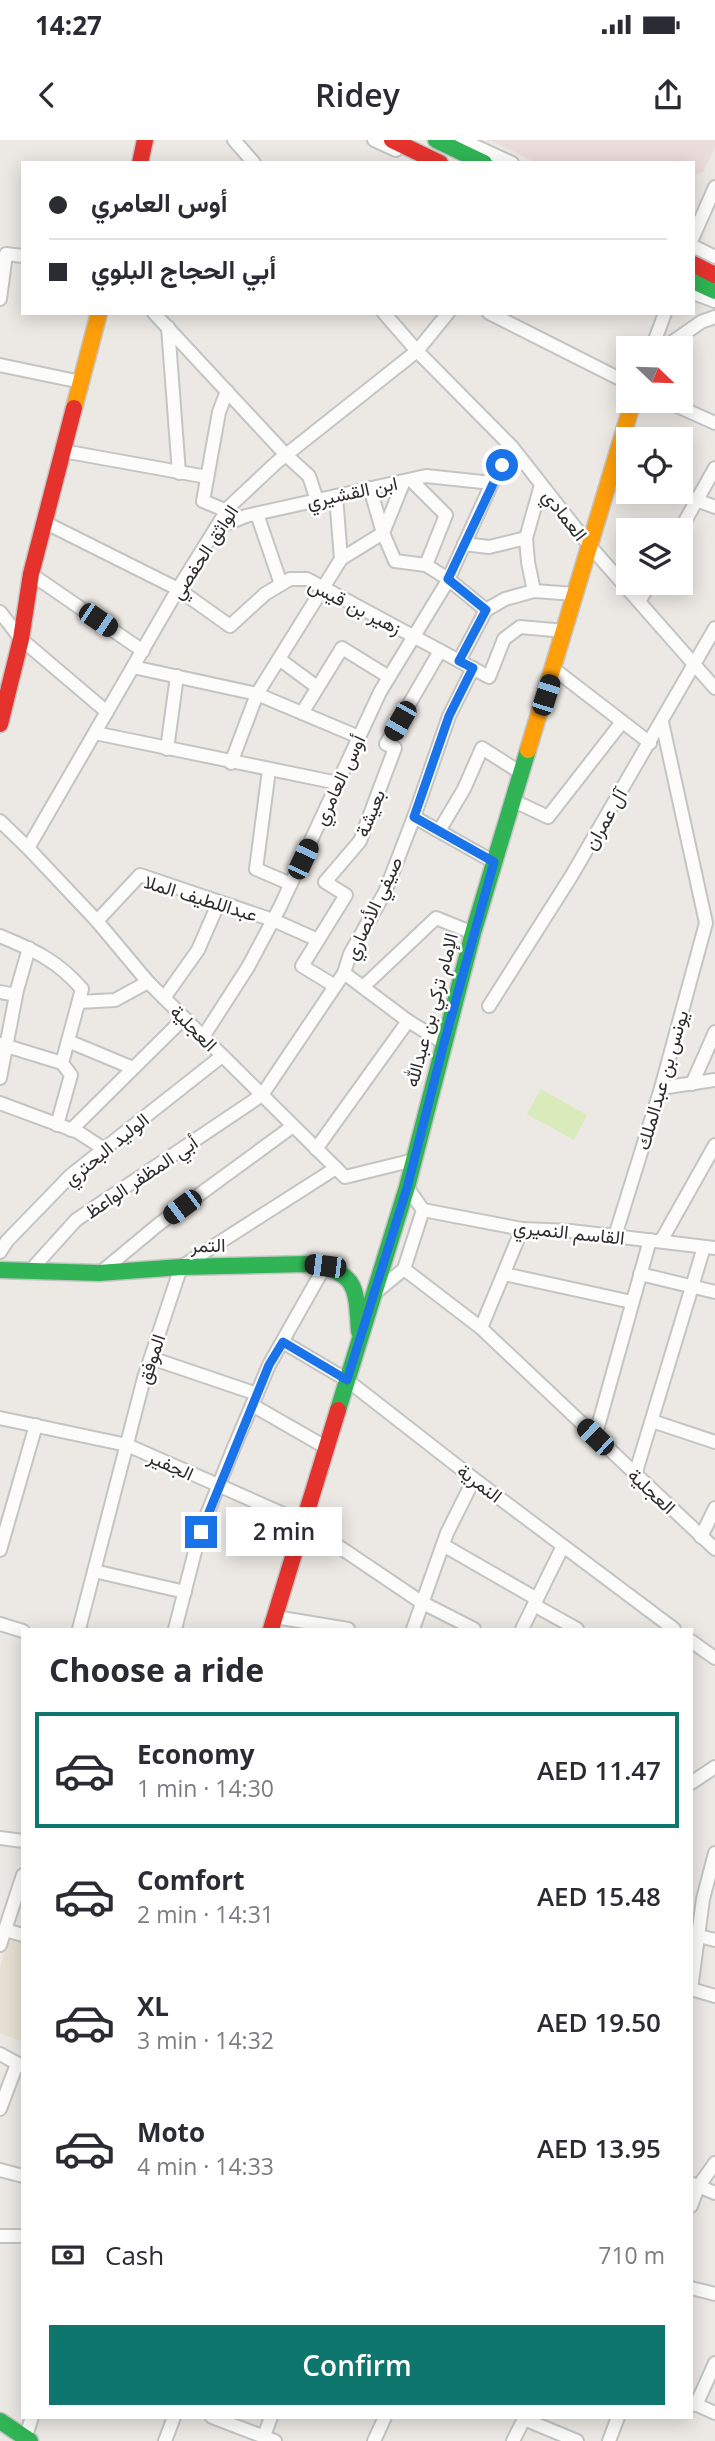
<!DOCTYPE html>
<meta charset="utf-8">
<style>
body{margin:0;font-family:"Open Sans",Vazirmatn,sans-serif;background:#f2f2f3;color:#2b2b33;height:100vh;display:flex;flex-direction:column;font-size:26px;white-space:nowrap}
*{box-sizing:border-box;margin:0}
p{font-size:23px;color:#7c7c81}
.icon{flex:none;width:38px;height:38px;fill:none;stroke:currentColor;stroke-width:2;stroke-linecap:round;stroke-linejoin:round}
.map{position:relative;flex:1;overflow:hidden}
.sheet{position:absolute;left:21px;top:1488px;width:672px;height:791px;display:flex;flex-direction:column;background:#fff;border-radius:0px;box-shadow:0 4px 18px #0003}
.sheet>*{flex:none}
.hud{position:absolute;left:21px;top:21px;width:674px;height:154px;border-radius:0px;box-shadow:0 4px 18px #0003;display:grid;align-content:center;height:154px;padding:0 28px;background:#fff}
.needle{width:46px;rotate:113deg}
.fabs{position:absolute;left:616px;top:196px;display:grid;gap:14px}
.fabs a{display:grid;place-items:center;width:77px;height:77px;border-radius:0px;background:#fff;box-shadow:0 4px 18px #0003;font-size:35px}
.end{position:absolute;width:32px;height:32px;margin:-16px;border:9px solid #1a73e8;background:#fff;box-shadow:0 0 0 4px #fff}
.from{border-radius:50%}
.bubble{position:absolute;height:49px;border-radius:0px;background:#fff;box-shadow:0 4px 18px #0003;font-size:23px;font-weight:600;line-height:49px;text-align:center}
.car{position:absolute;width:21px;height:42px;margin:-21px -10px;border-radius:9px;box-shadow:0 0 5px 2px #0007;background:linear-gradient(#222 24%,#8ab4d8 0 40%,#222 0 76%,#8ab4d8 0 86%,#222 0)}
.hud b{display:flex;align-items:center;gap:24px;height:66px;font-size:26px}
.hud b+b{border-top:2px solid #e1e1e2}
.hud i{width:18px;height:18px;background:#2b2b33}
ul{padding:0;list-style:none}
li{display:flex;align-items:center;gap:21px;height:116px;margin:0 14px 10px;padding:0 14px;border:4px solid transparent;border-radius:0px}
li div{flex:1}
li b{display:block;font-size:26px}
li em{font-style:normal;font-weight:600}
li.current{border-color:#0f766e}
li>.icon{width:63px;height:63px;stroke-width:1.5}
h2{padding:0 28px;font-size:32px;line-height:84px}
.pay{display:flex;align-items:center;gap:18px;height:77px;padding:0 28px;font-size:26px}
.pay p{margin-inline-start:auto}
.action{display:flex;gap:14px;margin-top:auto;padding:14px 28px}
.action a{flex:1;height:80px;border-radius:0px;background:#0f766e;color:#fff;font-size:28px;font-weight:600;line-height:80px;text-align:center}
.status{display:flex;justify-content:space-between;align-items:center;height:49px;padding:0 35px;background:#fff;direction:ltr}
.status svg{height:19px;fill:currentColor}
header{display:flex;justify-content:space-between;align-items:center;height:91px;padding:0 28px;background:#fff;font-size:32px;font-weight:600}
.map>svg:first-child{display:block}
.education{fill:#e6e0d3}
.medical{fill:#e9dcdb}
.pitch{fill:#d9eabb}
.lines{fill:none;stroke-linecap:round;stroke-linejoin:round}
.street-casing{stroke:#c5c4c5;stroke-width:16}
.fast-casing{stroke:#c5c4c5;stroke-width:19}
.slow-casing{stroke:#c5c4c5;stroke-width:19}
.jam-casing{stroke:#c5c4c5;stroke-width:19}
.street{stroke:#fcfcfb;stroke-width:12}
.fast{stroke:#30b455;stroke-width:16}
.slow{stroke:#ff9f0a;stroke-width:16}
.jam{stroke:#e5322d;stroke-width:16}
.route{stroke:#1a73e8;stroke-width:9}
.labels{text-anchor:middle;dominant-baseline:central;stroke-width:5;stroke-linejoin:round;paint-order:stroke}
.street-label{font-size:19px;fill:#2e2e2e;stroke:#fff}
</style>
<div class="status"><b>14:27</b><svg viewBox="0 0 49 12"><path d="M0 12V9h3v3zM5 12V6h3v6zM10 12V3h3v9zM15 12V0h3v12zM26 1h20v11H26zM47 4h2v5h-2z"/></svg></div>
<header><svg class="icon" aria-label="back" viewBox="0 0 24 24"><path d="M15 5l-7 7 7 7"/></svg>Ridey<svg class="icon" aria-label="share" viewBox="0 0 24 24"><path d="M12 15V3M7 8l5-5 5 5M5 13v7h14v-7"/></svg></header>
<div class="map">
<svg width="715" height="2301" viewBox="0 0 715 2301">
<rect width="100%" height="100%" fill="#ece8e4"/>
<!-- education -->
<polygon class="education" points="21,1797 23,1797 23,1902 0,1893 0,1827 8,1802"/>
<!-- medical -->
<polygon class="medical" points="490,0 715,0 715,7 703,32 693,35 693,23 537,23"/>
<!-- pitch -->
<polygon class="pitch" points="541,949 587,975 574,1000 527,974"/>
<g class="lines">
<!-- street casing -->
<g class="street-casing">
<g id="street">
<polyline points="234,0 254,23"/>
<polyline points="374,0 396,10"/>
<polyline points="462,0 512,23"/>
<polyline points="693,97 715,47"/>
<polyline points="693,106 715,117"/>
<polyline points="693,153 715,161"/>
<polyline points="0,159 6,114 23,116"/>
<polyline points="154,173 286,315 309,336 317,360"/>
<polyline points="384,173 417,211 512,307 589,405 715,548"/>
<polyline points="489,173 628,243"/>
<polyline points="168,187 179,333"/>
<polyline points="652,208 665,173"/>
<polyline points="664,208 701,182 715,177"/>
<polyline points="0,225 81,242"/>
<polyline points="666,261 715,283"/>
<polyline points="63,311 207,337"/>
<polyline points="614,328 628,334"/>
<polyline points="411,340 446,375 426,425"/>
<polyline points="370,348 383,393 395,421 426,425 448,439 486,470 505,459 534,451 575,454"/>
<polyline points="675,352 715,367"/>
<polyline points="227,371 203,361 219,272 227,251"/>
<polyline points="257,374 281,444"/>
<polyline points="44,382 178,449 230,486 265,454 290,439 307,439 489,537 504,499 520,487 565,491"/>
<polyline points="216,388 246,376 426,336 492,343"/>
<polyline points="680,390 715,328"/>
<polyline points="464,404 489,407 526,398"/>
<polyline points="341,419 383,393 404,341"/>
<polyline points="31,434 143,511"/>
<polyline points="534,451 528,422 526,398 541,345"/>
<polyline points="640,460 650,443"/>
<polyline points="0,472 21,499 107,572"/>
<polyline points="279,519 317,547"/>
<polyline points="459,521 486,470"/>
<polyline points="133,527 257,554 359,597"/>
<polyline points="554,529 650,603"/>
<polyline points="302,573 342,508 389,537"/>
<polyline points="95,593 338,643"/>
<polyline points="167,609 177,536"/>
<polyline points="231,623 257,554 341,419 336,356"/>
<polyline points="269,630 256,729 291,744"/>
<polyline points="512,660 548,677 622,582"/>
<polyline points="414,677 494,722"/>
<polyline points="0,681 28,708 97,781 148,842 345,1037 414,1020"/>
<polyline points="439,691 464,649 482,608 521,633"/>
<polyline points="28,708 178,449 229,367 277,322 417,211 448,173"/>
<polyline points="97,781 140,735 273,780 318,800"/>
<path d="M 0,796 C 34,810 58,821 82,849 L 62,923 L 71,935 L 57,985"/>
<polyline points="344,833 408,881 444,903"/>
<polyline points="335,846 302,826 346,755 325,742 360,701 395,608 386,604 440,511"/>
<polyline points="363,847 436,778 473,793"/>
<polyline points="0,852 16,855"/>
<polyline points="164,858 198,810 219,762"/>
<polyline points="79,862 115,860 148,842"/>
<polyline points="489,866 572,735 715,488"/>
<polyline points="203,897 248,827 280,767 380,552 447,442 492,343 512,307"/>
<polyline points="68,901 133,928"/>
<polyline points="0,904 62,923"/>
<polyline points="0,938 17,850 29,808"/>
<polyline points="692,944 715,892"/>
<polyline points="661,948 715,940"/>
<polyline points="0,963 78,992 104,1009"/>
<polyline points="71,990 184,878"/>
<polyline points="316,1009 408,881"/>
<polyline points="407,1047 423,1070 404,1129 481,1188 715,1409"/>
<polyline points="423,1070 522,1089 571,1091 715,1108"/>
<polyline points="615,1096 661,948 706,783 662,582"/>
<polyline points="661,1101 715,1005"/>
<polyline points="0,1112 7,1101 71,1035 222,916"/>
<polyline points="30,1131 76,1080 262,955 344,833 350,814 385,752 414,677 449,576 473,528"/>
<polyline points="100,1133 159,1084 293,986"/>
<polyline points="504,1134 632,1162"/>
<polyline points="640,1134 715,1152"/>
<polyline points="375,1153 404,1129"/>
<polyline points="481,1188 522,1089"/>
<polyline points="283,1202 347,1240 474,1339 674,1489"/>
<polyline points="151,1218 257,1254"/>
<polyline points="252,1265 327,1308"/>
<polyline points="0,1278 127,1305 304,1383 421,1462 474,1489"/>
<polyline points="652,1281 715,1302"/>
<polyline points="595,1297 650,1100"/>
<polyline points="635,1335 704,1107"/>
<polyline points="701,1397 715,1368"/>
<polyline points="443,1405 537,1459"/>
<polyline points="0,1410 36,1285"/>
<polyline points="94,1431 185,1452"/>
<polyline points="534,1465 577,1489"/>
<polyline points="275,1477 348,1489"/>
<polyline points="0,1484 23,1491"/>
<polyline points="79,1489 144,1238 181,1127 336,1028"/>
<polyline points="175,1489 200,1392 232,1312 269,1225 325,1126"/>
<polyline points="413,1489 447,1393 474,1339"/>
<polyline points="522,1489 563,1406"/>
<polyline points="691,1501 715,1518"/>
<polyline points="691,1643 715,1627"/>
<polyline points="0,1698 23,1701"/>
<polyline points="715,1713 703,1759 691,1849 715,1856"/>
<polyline points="5,1790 23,1795"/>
<polyline points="698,1796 715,1800"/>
<polyline points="0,1805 23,1735"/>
<polyline points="0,1914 22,1926"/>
<polyline points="0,1969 17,1924"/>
<polyline points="0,2030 23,2036"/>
<polyline points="693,2044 715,2053"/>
<polyline points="691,2066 698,2047 715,2023"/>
<polyline points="0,2096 23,2096"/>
<polyline points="691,2148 715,2154"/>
<polyline points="691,2262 715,2273"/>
<polyline points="696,2265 715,2223"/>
<polyline points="212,2277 275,2301"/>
<polyline points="524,2279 577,2301"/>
<polyline points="264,2296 271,2277"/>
<polyline points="25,2299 32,2277"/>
<polyline points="165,2301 174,2277"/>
<polyline points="374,2301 385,2277"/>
<polyline points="513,2301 525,2277"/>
<polyline points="609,2301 618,2277"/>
</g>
</g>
<!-- fast casing -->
<g class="fast-casing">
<g id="fast">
<polyline points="436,0 484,23"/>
<polyline points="693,141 715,151"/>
<path d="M 0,1130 L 99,1133 L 181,1127 L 307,1124 C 357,1132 356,1145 359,1191"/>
<polyline points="338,1270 407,1047 473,793 528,610"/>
<polyline points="0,2281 30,2301"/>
</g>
</g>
<!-- slow casing -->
<g class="slow-casing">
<g id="slow">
<polyline points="74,268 99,173"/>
<polyline points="528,610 633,261"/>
</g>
</g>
<!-- jam casing -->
<g class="jam-casing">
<g id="jam">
<polyline points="392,0 440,23"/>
<polyline points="140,23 145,0"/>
<polyline points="693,124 715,135"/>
<polyline points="0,584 21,499 31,434 74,268"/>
<polyline points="271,1489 338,1270"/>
</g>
</g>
<!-- street -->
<use href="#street" class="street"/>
<!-- fast -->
<use href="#fast" class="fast"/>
<!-- slow -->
<use href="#slow" class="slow"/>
<!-- jam -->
<use href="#jam" class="jam"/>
</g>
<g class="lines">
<!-- route -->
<polyline class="route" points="201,1392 269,1225 283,1202 347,1240 407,1048 444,903 494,722 414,677 449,576 473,528 459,521 486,470 448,439 502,325"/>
</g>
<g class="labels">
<!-- street labels -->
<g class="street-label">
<text transform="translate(352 352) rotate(-12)">ابن القشيري</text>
<text transform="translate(565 375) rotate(52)">العمادي</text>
<text transform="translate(204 412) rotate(-57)">الواثق الحفصي</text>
<text transform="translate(355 466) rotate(27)">زهير بن قيس</text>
<text transform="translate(339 640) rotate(-65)">أوس العامري</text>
<text transform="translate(370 673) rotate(-68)">بعيشة</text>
<text transform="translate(605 679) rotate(-60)">آل عمران</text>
<text transform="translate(201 758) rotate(17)">عبداللطيف الملا</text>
<text transform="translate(373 768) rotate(-65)">صيفي الأنصاري</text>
<text transform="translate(431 870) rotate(-75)">الإمام تركي بن عبدالله</text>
<text transform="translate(194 888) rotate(45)">العجلية</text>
<text transform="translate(662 940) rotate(-74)">يونس بن عبدالملك</text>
<text transform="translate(106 1009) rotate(-39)">الوليد البحتري</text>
<text transform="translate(141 1037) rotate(-34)">أبي المظفر الواعظ</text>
<text transform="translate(569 1092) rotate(6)">القاسم النميري</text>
<text transform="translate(208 1105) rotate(-1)">التمر</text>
<text transform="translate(151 1219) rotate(-72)">الموفق</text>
<text transform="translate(171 1325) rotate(24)">الجفير</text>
<text transform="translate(480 1343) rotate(37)">النمرية</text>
<text transform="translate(652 1351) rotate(43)">العجلية</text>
</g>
</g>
</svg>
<div class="fabs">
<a><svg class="needle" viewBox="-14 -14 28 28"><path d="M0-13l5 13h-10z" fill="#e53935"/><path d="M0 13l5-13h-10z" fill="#7c7c81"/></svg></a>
<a><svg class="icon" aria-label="locate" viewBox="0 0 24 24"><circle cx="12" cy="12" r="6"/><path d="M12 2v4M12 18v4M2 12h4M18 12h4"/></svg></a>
<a><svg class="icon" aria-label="layers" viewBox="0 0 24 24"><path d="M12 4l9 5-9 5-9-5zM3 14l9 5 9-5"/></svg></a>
</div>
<i class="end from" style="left:502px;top:325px"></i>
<i class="end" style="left:201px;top:1392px"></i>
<div class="bubble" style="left:226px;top:1367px;width:116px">2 min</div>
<i class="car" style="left:98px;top:480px;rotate:124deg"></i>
<i class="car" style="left:546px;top:555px;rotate:18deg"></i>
<i class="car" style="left:400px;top:581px;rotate:210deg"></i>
<i class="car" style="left:303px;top:719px;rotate:25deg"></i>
<i class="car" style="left:182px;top:1067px;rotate:233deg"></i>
<i class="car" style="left:325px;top:1126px;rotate:277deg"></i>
<i class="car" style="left:595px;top:1297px;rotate:314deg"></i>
<div class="hud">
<b><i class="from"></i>أوس العامري</b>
<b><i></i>أبي الحجاج البلوي</b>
</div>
<section class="sheet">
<h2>Choose a ride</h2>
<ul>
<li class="current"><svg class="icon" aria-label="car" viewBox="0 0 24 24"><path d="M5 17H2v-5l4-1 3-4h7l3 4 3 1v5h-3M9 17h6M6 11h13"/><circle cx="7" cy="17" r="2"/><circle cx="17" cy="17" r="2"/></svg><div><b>Economy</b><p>1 min · 14:30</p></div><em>AED 11.47</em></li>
<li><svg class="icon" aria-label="car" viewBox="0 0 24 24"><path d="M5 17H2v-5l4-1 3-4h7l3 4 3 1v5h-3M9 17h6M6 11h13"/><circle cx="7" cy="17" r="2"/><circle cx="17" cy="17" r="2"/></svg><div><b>Comfort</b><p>2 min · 14:31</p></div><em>AED 15.48</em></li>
<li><svg class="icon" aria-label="car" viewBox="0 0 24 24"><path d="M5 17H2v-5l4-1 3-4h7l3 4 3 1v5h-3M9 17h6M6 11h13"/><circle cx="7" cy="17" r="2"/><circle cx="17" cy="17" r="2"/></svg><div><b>XL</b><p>3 min · 14:32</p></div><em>AED 19.50</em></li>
<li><svg class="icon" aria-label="car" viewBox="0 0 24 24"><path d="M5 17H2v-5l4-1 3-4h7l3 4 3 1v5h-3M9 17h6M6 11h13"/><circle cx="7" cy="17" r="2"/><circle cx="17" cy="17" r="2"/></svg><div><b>Moto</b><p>4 min · 14:33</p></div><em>AED 13.95</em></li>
</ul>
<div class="pay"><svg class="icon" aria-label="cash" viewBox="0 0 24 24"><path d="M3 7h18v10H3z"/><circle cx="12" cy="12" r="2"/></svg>Cash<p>710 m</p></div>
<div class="action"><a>Confirm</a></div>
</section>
</div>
